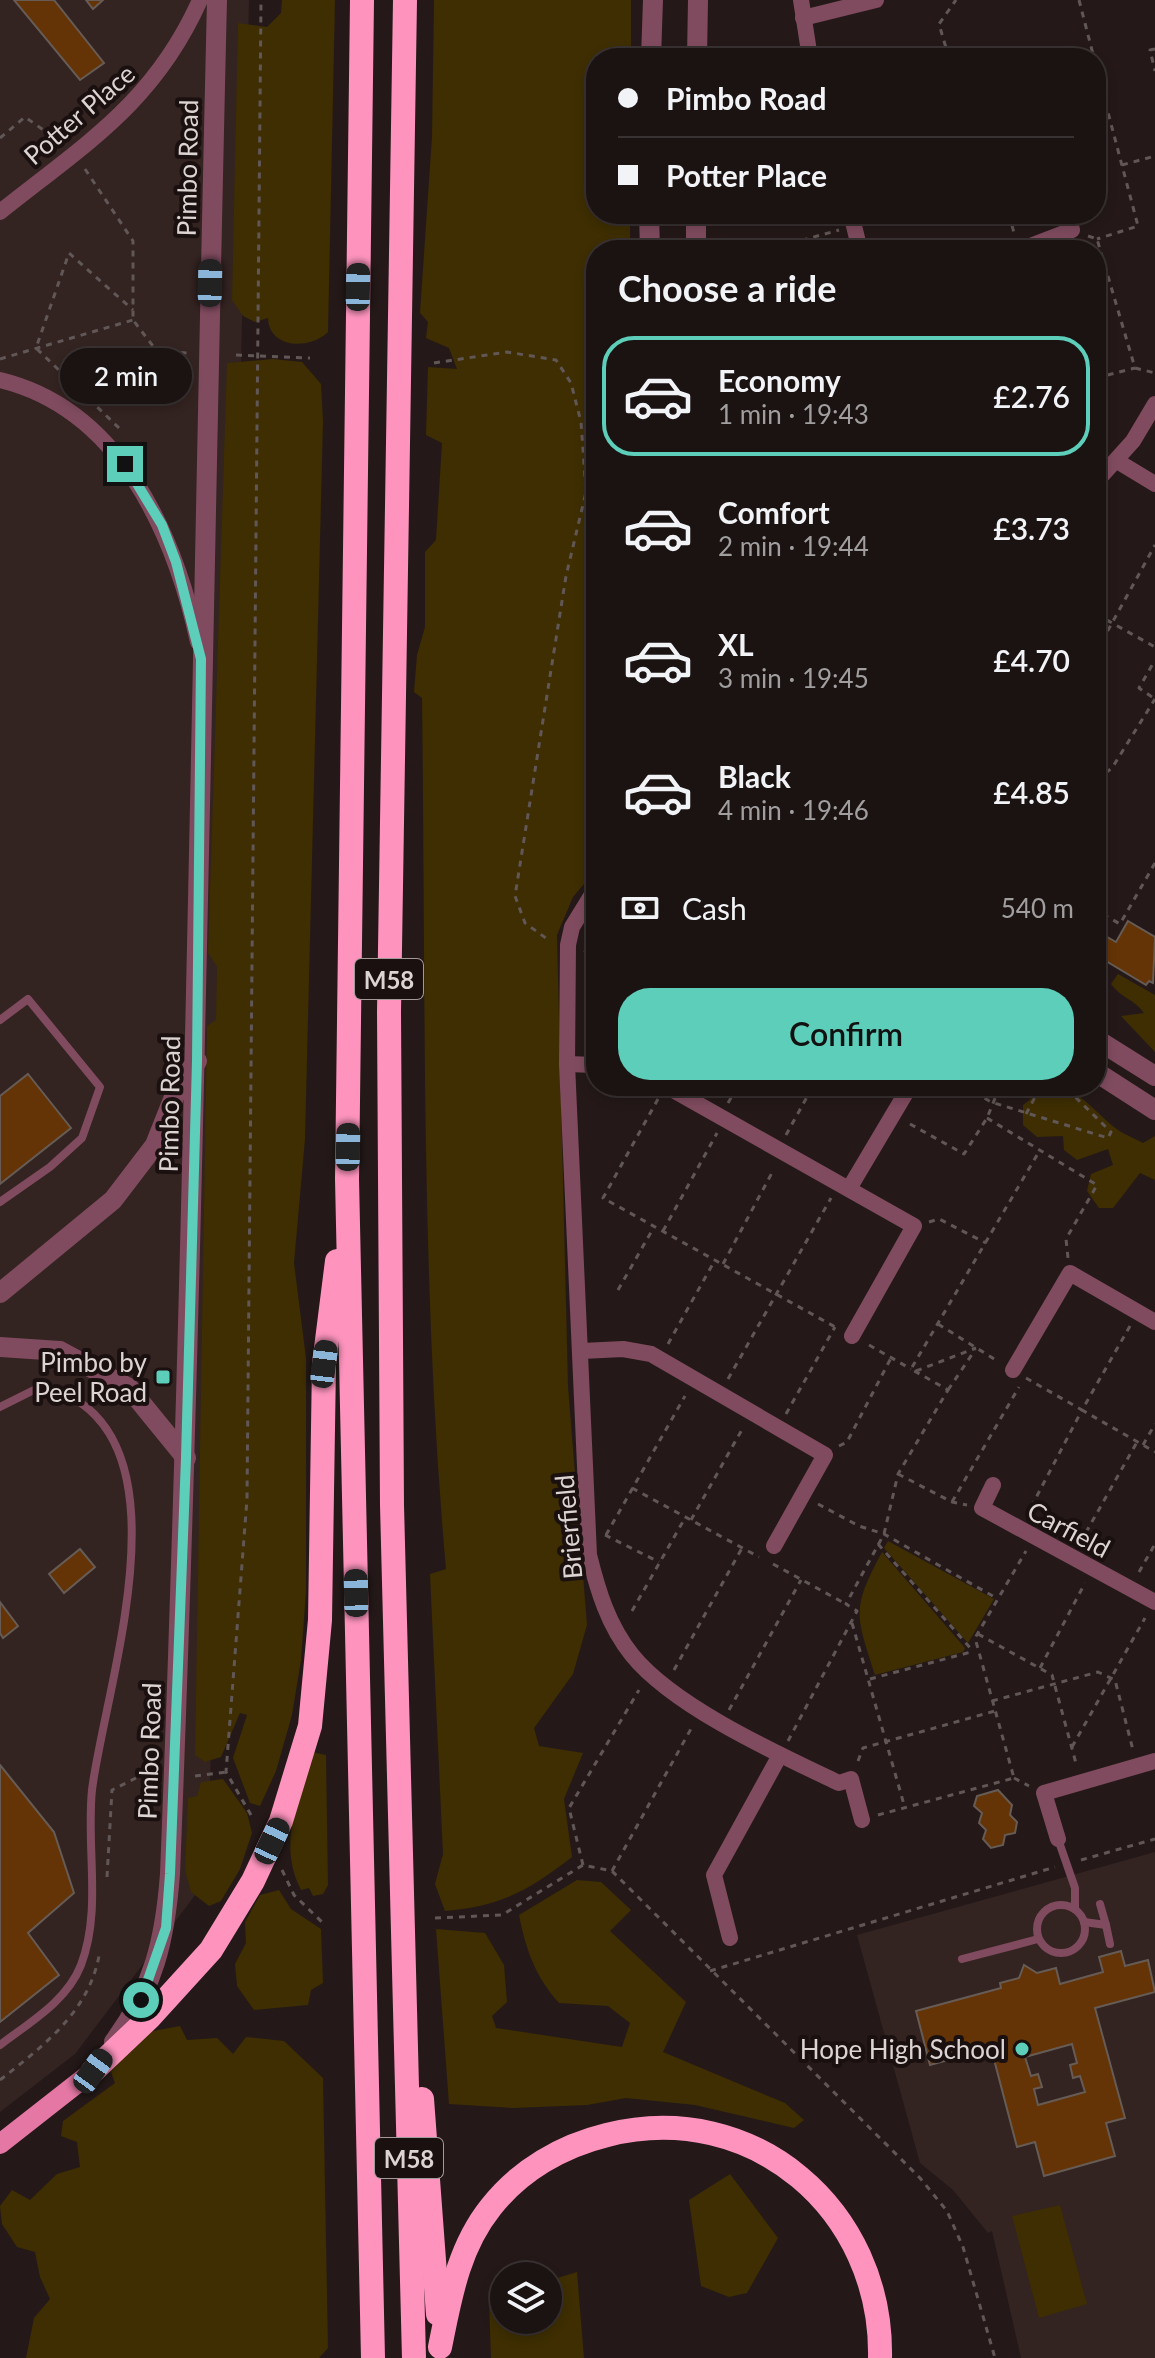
<!DOCTYPE html>
<meta charset="utf-8">
<style>
body{margin:0;font-family:Lato,sans-serif;background:#241c1b;color:#f1f3f6;height:100vh;display:flex;flex-direction:column;font-size:30px;white-space:nowrap}
*{box-sizing:border-box;margin:0}
p{font-size:26px;color:#a09e9f}
.icon{flex:none;width:44px;height:44px;fill:none;stroke:currentColor;stroke-width:2;stroke-linecap:round;stroke-linejoin:round}
.map{position:relative;flex:1;overflow:hidden}
.drawer{position:absolute;left:586px;top:240px;width:520px;height:856px;display:flex;flex-direction:column;background:#1b1312;border-radius:32px;box-shadow:0 4px 12px #0003,0 0 0 2px #393232}
.drawer>*{flex:none}
.top-card{position:absolute;left:586px;top:48px;width:520px;height:176px;border-radius:32px;box-shadow:0 4px 12px #0003,0 0 0 2px #393232;display:grid;align-content:center;height:176px;padding:0 32px;background:#1b1312}
.buttons{position:absolute;left:490px;top:2262px;display:grid;gap:16px}
.buttons a{display:grid;place-items:center;width:72px;height:72px;border-radius:50%;background:#1b1312;box-shadow:0 4px 12px #0003,0 0 0 2px #393232;font-size:40px}
.end{position:absolute;width:36px;height:36px;margin:-18px;border:10px solid #5dceb9;background:#111;box-shadow:0 0 0 4px #111}
.from{border-radius:50%}
.bubble{position:absolute;height:56px;border-radius:28px;background:#1b1312;box-shadow:0 4px 12px #0003,0 0 0 2px #393232;font-size:26px;font-weight:600;line-height:56px;text-align:center}
.car{position:absolute;width:24px;height:48px;margin:-24px -12px;border-radius:10px;box-shadow:0 0 6px 2px #0007;background:linear-gradient(#222 24%,#8ab4d8 0 40%,#222 0 76%,#8ab4d8 0 86%,#222 0)}
.top-card b{display:flex;align-items:center;gap:28px;height:76px;font-size:30px}
.top-card b+b{border-top:2px solid #393232}
.top-card i{width:20px;height:20px;background:#f1f3f6}
ul{padding:0;list-style:none}
li{display:flex;align-items:center;gap:24px;height:120px;margin:0 16px 12px;padding:0 16px;border:4px solid transparent;border-radius:32px}
li div{flex:1}
li b{display:block;font-size:30px}
li em{font-style:normal;font-weight:600}
li.on{border-color:#5dceb9}
li>.icon{width:72px;height:72px;stroke-width:1.5}
h2{padding:0 32px;font-size:36px;line-height:96px}
.pay{display:flex;align-items:center;gap:20px;height:88px;padding:0 32px;font-size:30px}
.pay p{margin-inline-start:auto}
.cta{display:flex;gap:16px;margin-top:auto;padding:16px 32px}
.cta a{flex:1;height:92px;border-radius:32px;background:#5dceb9;color:#111;font-size:32px;font-weight:600;line-height:92px;text-align:center}
.map>svg:first-child{display:block}
.built{fill:#332321}
.green{fill:#3e2e02}
.building{fill:#643406;stroke:#665c55;stroke-width:2;fill-rule:evenodd}
.lines{fill:none;stroke-linecap:round;stroke-linejoin:round}
.path{stroke:#615756;stroke-width:3;stroke-dasharray:6 6;stroke-linecap:butt}
.service{stroke:#804b5f;stroke-width:8}
.minor{stroke:#804b5f;stroke-width:16}
.tertiary{stroke:#804b5f;stroke-width:20}
.primary{stroke:#e477a4;stroke-width:20}
.motorway{stroke:#fe94be;stroke-width:24}
.route{stroke:#5dceb9;stroke-width:10}
.poi-dot{fill:#5dceb9;stroke:#1a100f;stroke-width:3}
.labels{text-anchor:middle;dominant-baseline:central;stroke-width:8;stroke-linejoin:round;paint-order:stroke}
.shield{fill:#1a100f;stroke:#a29998;stroke-width:2}
.shield-label{font-size:24px;font-weight:bold;fill:#dcd4d3}
.street-label{font-size:26px;fill:#dcd4d3;stroke:#1a100f}
.poi-label{font-size:26px;fill:#dcd4d3;stroke:#1a100f;text-anchor:end}
</style>
<div class="map">
<svg width="1155" height="2358" viewBox="0 0 1155 2358">
<rect width="100%" height="100%" fill="#241918"/>
<!-- built -->
<g class="built">
<polygon points="0,0 249,0 208,1878 75,2054 0,2112"/>
<polygon points="1155,1852 1155,2358 1021,2358 992,2231 988,2233 953,2190 920,2163 857,1935"/>
</g>
<!-- green -->
<g class="green">
<path d="M 282,0 L 335,0 L 328,332 C 310,350 269,349 268,318 L 255,322 L 243,316 L 232,300 L 238,23 L 267,27 L 281,13 Z"/>
<path d="M 434,0 L 631,0 L 631,58 L 596,58 L 596,214 L 630,214 L 630,250 L 596,250 L 596,870 L 573,897 L 557,935 L 568,1386 L 587,1625 L 573,1674 L 534,1728 L 539,1746 L 583,1753 L 564,1799 L 572,1857 C 528,1891 501,1906 445,1911 L 435,1884 L 443,1854 L 430,1574 L 446,1569 C 420,1280 426,988 422,698 L 414,692 L 417,655 L 425,627 L 425,552 L 436,540 L 442,443 L 426,435 L 428,367 L 457,369 L 449,348 L 426,338 L 428,322 L 420,313 L 432,137 Z"/>
<polygon points="273,359 302,362 321,384 323,421 305,1139 294,1263 306,1358 306,1591 301,1660 292,1715 276,1771 260,1806 250,1803 233,1758 247,1715 240,1713 221,1757 205,1762 195,1755 207,1026 216,1020 217,967 208,953 227,363"/>
<path d="M 1118,974 L 1155,995 L 1155,1052 L 1121,1016 L 1144,1013 C 1134,999 1121,998 1111,984 Z"/>
<path d="M 1047,1086 C 1081,1086 1096,1116 1121,1132 C 1128,1136 1136,1139 1143,1143 L 1155,1136 L 1155,1180 L 1140,1173 L 1113,1208 L 1099,1208 L 1087,1191 L 1091,1174 L 1113,1165 L 1108,1149 L 1077,1160 L 1064,1150 L 1063,1136 L 1037,1137 L 1023,1125 L 1023,1105 Z"/>
<polygon points="888,1541 994,1599 968,1643 884,1548"/>
<path d="M 882,1552 L 965,1648 L 963,1652 L 875,1675 C 856,1614 851,1610 882,1552 Z"/>
<path d="M 312,1752 L 326,1755 L 328,1885 L 323,1894 L 313,1896 L 309,1888 L 301,1890 C 277,1844 299,1799 312,1752 Z"/>
<polygon points="223,1779 247,1813 252,1833 240,1869 221,1901 209,1906 191,1892 185,1870 188,1798 197,1796 201,1782"/>
<path d="M 577,1880 L 601,1882 L 631,1910 L 610,1931 L 686,2002 L 663,2052 L 785,2103 L 804,2120 L 794,2128 L 695,2105 L 626,2098 L 587,2105 L 513,2108 L 449,2104 L 436,1929 L 485,1933 L 504,1965 L 507,2002 L 492,2016 L 496,2028 L 622,2047 L 630,2023 L 608,2006 L 559,2003 C 535,1976 526,1950 519,1915 Z"/>
<polygon points="279,1890 291,1909 321,1929 323,1983 311,1990 308,2005 254,2010 237,1986 235,1964 246,1943 245,1922 260,1895"/>
<polygon points="180,2026 187,2040 217,2038 233,2054 246,2037 284,2041 323,2078 328,2348 319,2358 26,2358 34,2318 50,2299 40,2277 35,2252 17,2247 2,2224 0,2206 12,2190 30,2200 57,2174 80,2167 77,2142 61,2136 63,2121 115,2083 109,2067 148,2032"/>
<polygon points="730,2174 778,2238 747,2293 729,2297 701,2286 689,2200"/>
<polygon points="1060,2205 1087,2304 1039,2318 1012,2216"/>
<polygon points="577,2272 584,2358 491,2358 489,2300 504,2295 504,2320 548,2320 548,2281"/>
</g>
<!-- building -->
<g class="building">
<polygon points="14,0 54,0 104,63 80,80"/>
<polygon points="86,0 103,0 93,9"/>
<polygon points="1128,921 1155,937 1153,983 1149,981 1146,985 1096,955 1100,933 1116,942"/>
<polygon points="28,1074 71,1128 0,1184 0,1096"/>
<polygon points="80,1549 95,1567 64,1593 49,1574"/>
<polygon points="0,1602 18,1626 3,1638 0,1633"/>
<polygon points="0,1765 54,1832 74,1893 28,1933 59,1975 0,2022"/>
<polygon points="998,1790 1012,1805 1010,1815 1017,1822 1015,1833 1005,1835 1003,1845 991,1848 983,1839 986,1830 979,1823 982,1813 974,1806 977,1796"/>
<path d="M 1121,1951 L 1125,1966 L 1148,1960 L 1155,1992 L 1095,2008 L 1125,2118 L 1106,2123 L 1115,2156 L 1044,2176 L 1035,2142 L 1017,2147 L 991,2048 L 930,2065 L 916,2011 L 1001,1988 L 1000,1983 L 1019,1978 L 1024,1965 L 1037,1973 L 1056,1968 L 1060,1984 L 1103,1972 L 1099,1957 ZM 1072,2044 L 1077,2063 L 1070,2065 L 1073,2078 L 1080,2076 L 1085,2092 L 1038,2105 L 1034,2089 L 1042,2087 L 1038,2074 L 1031,2076 L 1025,2057 Z"/>
</g>
<g class="lines">
<!-- path -->
<g class="path">
<polyline points="1079,0 1094,58"/>
<polyline points="1155,49 1150,50 1155,71"/>
<polyline points="937,58 948,55"/>
<polyline points="949,58 939,24 956,0"/>
<polyline points="1096,67 1138,226 1097,239"/>
<polyline points="0,138 25,117 59,141"/>
<polyline points="1122,165 1155,156"/>
<polyline points="85,169 133,241 133,320 156,350 187,353"/>
<polyline points="1009,214 1014,233"/>
<polyline points="1088,236 1097,239 1135,368 1155,373"/>
<polyline points="767,250 839,230"/>
<polyline points="236,355 310,358"/>
<polyline points="0,359 133,320"/>
<polyline points="434,363 507,352 556,360 571,383 581,422 586,492 566,576 515,896 525,923 550,941"/>
<polyline points="1096,378 1135,368"/>
<polyline points="119,428 36,348 69,253 133,310"/>
<polyline points="586,492 596,492"/>
<polyline points="1096,614 1155,647"/>
<polyline points="1096,652 1155,545"/>
<polyline points="1152,697 1139,688 1155,660"/>
<polyline points="1096,780 1112,768 1155,699"/>
<polyline points="1096,928 1106,916 1120,924 1155,863"/>
<polyline points="584,950 596,955"/>
<polyline points="964,1086 991,1102 1108,1138 1111,1132 1064,1086"/>
<polyline points="658,1099 603,1198 837,1328"/>
<polyline points="728,1103 738,1086"/>
<polyline points="1026,1114 1041,1086"/>
<polyline points="987,1118 1097,1185 1066,1239 1068,1258"/>
<polyline points="910,1124 964,1154 987,1118 1000,1086"/>
<polyline points="786,1135 813,1086"/>
<polyline points="929,1222 939,1219 986,1243"/>
<polyline points="663,1231 717,1133"/>
<polyline points="723,1264 774,1169"/>
<polyline points="618,1290 654,1227"/>
<polyline points="938,1324 999,1362"/>
<polyline points="1130,1326 1082,1410 1155,1452"/>
<polyline points="668,1344 715,1260"/>
<polyline points="869,1345 911,1369"/>
<polyline points="916,1371 976,1348"/>
<polyline points="1026,1378 1082,1410 1028,1513"/>
<polyline points="728,1379 831,1198"/>
<polyline points="948,1390 975,1350"/>
<polyline points="786,1414 835,1327"/>
<polyline points="1143,1445 1155,1424"/>
<polyline points="839,1446 847,1442 891,1358"/>
<polyline points="898,1474 952,1502 967,1505"/>
<polyline points="632,1488 759,1557"/>
<polyline points="952,1502 1019,1387"/>
<polyline points="818,1504 859,1526 884,1534 998,1599"/>
<polyline points="691,1520 744,1426"/>
<polyline points="605,1535 659,1562"/>
<polyline points="606,1535 685,1396"/>
<polyline points="1080,1543 1137,1442"/>
<polyline points="878,1544 973,1651"/>
<polyline points="773,1564 846,1604"/>
<polyline points="1139,1572 1155,1544"/>
<polyline points="632,1611 685,1518"/>
<polyline points="852,1623 905,1808"/>
<polyline points="978,1634 1052,1675 1077,1767"/>
<polyline points="1040,1668 1085,1583"/>
<polyline points="674,1670 742,1548"/>
<polyline points="870,1679 971,1652"/>
<polyline points="992,1701 1098,1672 1115,1680 1133,1750"/>
<polyline points="729,1710 801,1580"/>
<polyline points="788,1741 857,1611 846,1604 884,1534 898,1474 948,1390 911,1369 1040,1150"/>
<polyline points="1072,1747 1145,1618"/>
<polyline points="858,1761 863,1748 995,1711"/>
<polyline points="195,1776 226,1772"/>
<polyline points="1014,1778 1029,1786"/>
<polyline points="251,1815 226,1772 247,1499 261,0"/>
<polyline points="878,1815 1014,1778 975,1638 1026,1551"/>
<polyline points="1081,1860 1155,1839"/>
<polyline points="583,1865 569,1808 639,1690"/>
<polyline points="282,1870 294,1895 323,1923"/>
<polyline points="612,1871 692,1727"/>
<polyline points="107,1877 112,1790 142,1775 153,1774"/>
<polyline points="435,1918 502,1915 583,1865 612,1871 920,2178 947,2211 963,2247 995,2358"/>
<polyline points="710,1971 1055,1867"/>
<path d="M 0,2080 C 43,2046 88,2013 99,1956"/>
</g>
<!-- service -->
<g class="service">
<polyline points="0,1020 28,999 100,1087 82,1138 50,1167 0,1202"/>
<path d="M 0,1407 L 42,1386 C 199,1424 105,1684 92,1790 C 86,1847 102,1910 81,1965 C 67,2001 30,2022 0,2045"/>
<polyline points="1058,1839 1075,1888 1075,1909"/>
<circle cx="1061" cy="1929" r="24"/>
<polyline points="1084,1922 1106,1925 1100,1904"/>
<polyline points="1106,1925 1110,1944"/>
<polyline points="962,1959 1038,1939"/>
</g>
<!-- minor -->
<g class="minor">
<polyline points="801,0 810,58"/>
<polyline points="803,18 876,0"/>
<path d="M 0,212 C 85,144 154,103 200,0"/>
<polyline points="851,214 860,250"/>
<polyline points="1020,250 1072,230 1067,214"/>
<path d="M 0,380 C 120,409 174,533 198,642"/>
<polyline points="1117,461 1155,484"/>
<polyline points="1096,482 1133,441 1155,404"/>
<path d="M 596,888 L 572,927 L 568,945 L 567,1064 L 589,1555 C 598,1591 608,1625 632,1655 C 674,1707 778,1754 839,1783 L 851,1779 L 862,1820"/>
<polyline points="567,1064 596,1065"/>
<polyline points="666,1086 914,1226 852,1336"/>
<polyline points="850,1187 910,1086"/>
<polyline points="582,1351 623,1349 651,1354 825,1455 774,1546"/>
<polyline points="1013,1370 1070,1273 1155,1322"/>
<polyline points="993,1485 982,1508 1155,1602"/>
<polyline points="1058,1839 1044,1793 1155,1761"/>
<polyline points="730,1938 714,1875 780,1755"/>
</g>
<!-- tertiary -->
<g class="tertiary">
<polyline points="651,58 653,0"/>
<polyline points="697,58 698,0"/>
<polyline points="649,214 650,250"/>
<polyline points="696,214 696,250"/>
<polyline points="1096,1039 1155,1076"/>
<polyline points="1096,1072 1155,1110"/>
<polyline points="0,1293 113,1200 155,1145 178,1087 197,1061"/>
<polyline points="0,1347 60,1351 129,1388 186,1458"/>
<path d="M 114,2042 C 154,1987 165,1940 170,1874 C 195,1249 202,625 217,0"/>
</g>
<!-- primary -->
<polyline class="primary" points="0,2144 93,2071"/>
<!-- motorway -->
<g class="motorway">
<polyline points="362,0 347,1179 373,2358"/>
<polyline points="405,0 389,1012 392,1505 414,2358"/>
<polyline points="93,2071 150,2017 211,1950 253,1881 281,1821 310,1726 320,1620 324,1364 337,1261"/>
<polyline points="422,2099 438,2314"/>
<path d="M 440,2347 C 450,2298 458,2248 491,2207 C 520,2170 562,2146 607,2135 C 753,2098 883,2210 880,2358"/>
</g>
</g>
<g class="lines">
<!-- route -->
<polyline class="route" points="125,464 162,525 176,562 201,659 197,1061 186,1458 170,1874 166,1928 141,2000"/>
</g>
<!-- markers -->
<g class="poi-dot">
<rect x="155" y="1369" width="16" height="16" rx="4"/>
<circle cx="1022" cy="2049" r="8"/>
</g>
<g class="labels">
<!-- shield labels -->
<g class="shield">
<rect x="355" y="959" width="68" height="40" rx="6"/>
<rect x="375" y="2138" width="68" height="40" rx="6"/>
</g>
<g class="shield-label">
<text x="389" y="979">M58</text>
<text x="409" y="2158">M58</text>
</g>
<!-- street labels -->
<g class="street-label">
<text transform="translate(79 114) rotate(-41)">Potter Place</text>
<text transform="translate(187 168) rotate(-89)">Pimbo Road</text>
<text transform="translate(169 1104) rotate(-89)">Pimbo Road</text>
<text transform="translate(568 1527) rotate(-95)">Brierfield</text>
<text transform="translate(1069 1529) rotate(28)">Carfield</text>
<text transform="translate(149 1751) rotate(-88)">Pimbo Road</text>
</g>
<!-- poi labels -->
<g class="poi-label">
<text x="147" y="1362">Pimbo by<tspan x="147" dy="30">Peel Road</tspan></text>
<text x="1006" y="2049">Hope High School</text>
</g>
</g>
</svg>
<div class="buttons">
<a><svg class="icon" aria-label="layers" viewBox="0 0 24 24"><path d="M12 4l9 5-9 5-9-5zM3 14l9 5 9-5"/></svg></a>
</div>
<i class="end from" style="left:141px;top:2000px"></i>
<i class="end" style="left:125px;top:464px"></i>
<div class="bubble" style="left:60px;top:348px;width:132px">2 min</div>
<i class="car" style="left:210px;top:283px;rotate:1deg"></i>
<i class="car" style="left:358px;top:287px;rotate:1deg"></i>
<i class="car" style="left:348px;top:1147px;rotate:1deg"></i>
<i class="car" style="left:324px;top:1364px;rotate:7deg"></i>
<i class="car" style="left:356px;top:1593px;rotate:359deg"></i>
<i class="car" style="left:272px;top:1841px;rotate:25deg"></i>
<i class="car" style="left:93px;top:2071px;rotate:36deg"></i>
<div class="top-card">
<b><i class="from"></i>Pimbo Road</b>
<b><i></i>Potter Place</b>
</div>
<section class="drawer">
<h2>Choose a ride</h2>
<ul>
<li class="on"><svg class="icon" aria-label="car" viewBox="0 0 24 24"><path d="M5 17H2v-5l4-1 3-4h7l3 4 3 1v5h-3M9 17h6M6 11h13"/><circle cx="7" cy="17" r="2"/><circle cx="17" cy="17" r="2"/></svg><div><b>Economy</b><p>1 min · 19:43</p></div><em>£2.76</em></li>
<li><svg class="icon" aria-label="car" viewBox="0 0 24 24"><path d="M5 17H2v-5l4-1 3-4h7l3 4 3 1v5h-3M9 17h6M6 11h13"/><circle cx="7" cy="17" r="2"/><circle cx="17" cy="17" r="2"/></svg><div><b>Comfort</b><p>2 min · 19:44</p></div><em>£3.73</em></li>
<li><svg class="icon" aria-label="car" viewBox="0 0 24 24"><path d="M5 17H2v-5l4-1 3-4h7l3 4 3 1v5h-3M9 17h6M6 11h13"/><circle cx="7" cy="17" r="2"/><circle cx="17" cy="17" r="2"/></svg><div><b>XL</b><p>3 min · 19:45</p></div><em>£4.70</em></li>
<li><svg class="icon" aria-label="car" viewBox="0 0 24 24"><path d="M5 17H2v-5l4-1 3-4h7l3 4 3 1v5h-3M9 17h6M6 11h13"/><circle cx="7" cy="17" r="2"/><circle cx="17" cy="17" r="2"/></svg><div><b>Black</b><p>4 min · 19:46</p></div><em>£4.85</em></li>
</ul>
<div class="pay"><svg class="icon" aria-label="cash" viewBox="0 0 24 24"><path d="M3 7h18v10H3z"/><circle cx="12" cy="12" r="2"/></svg>Cash<p>540 m</p></div>
<div class="cta"><a>Confirm</a></div>
</section>
</div>
